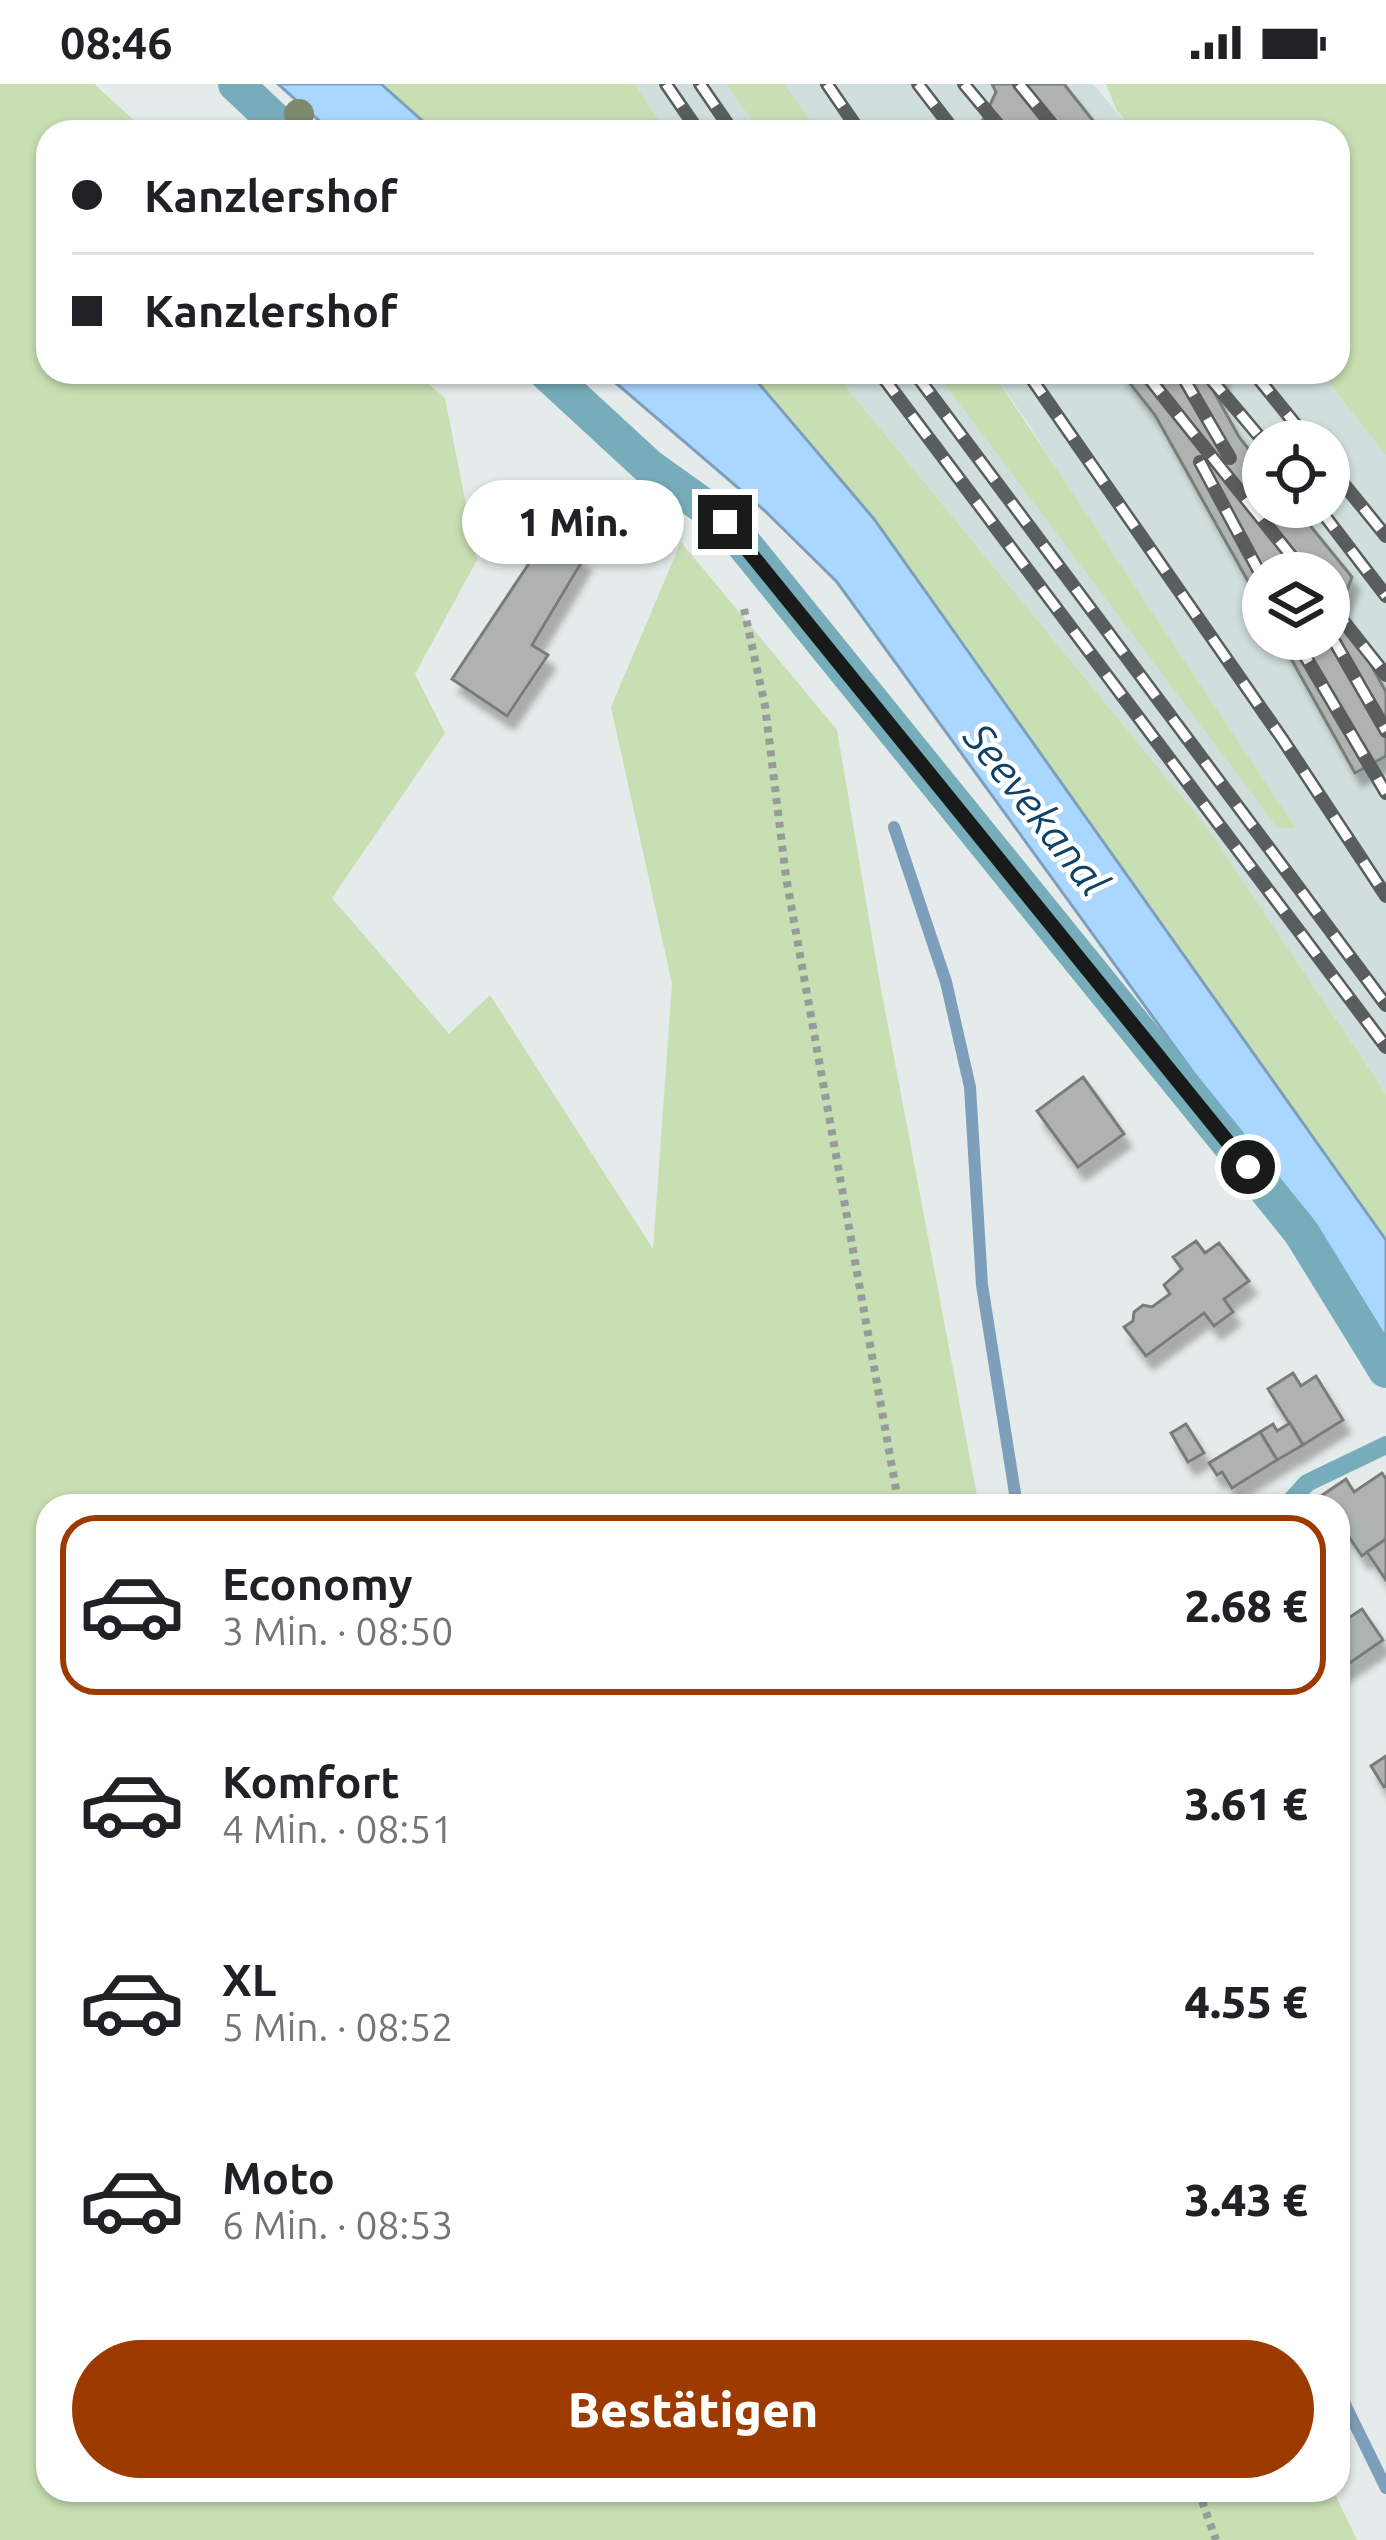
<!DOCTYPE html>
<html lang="de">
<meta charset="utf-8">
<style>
body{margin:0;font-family:Ubuntu,sans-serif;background:#f6f6f6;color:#202124;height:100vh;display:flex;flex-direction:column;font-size:45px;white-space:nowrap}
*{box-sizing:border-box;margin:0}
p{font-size:39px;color:#757577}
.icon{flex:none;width:66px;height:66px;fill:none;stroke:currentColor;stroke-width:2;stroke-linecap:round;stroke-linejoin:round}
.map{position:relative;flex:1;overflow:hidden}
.side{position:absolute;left:36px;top:1410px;width:1314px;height:1008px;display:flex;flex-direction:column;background:#fff;border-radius:36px;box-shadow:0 3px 9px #0004}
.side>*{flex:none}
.top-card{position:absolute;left:36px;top:36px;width:1314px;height:264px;border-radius:36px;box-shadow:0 3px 9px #0004;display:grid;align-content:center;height:264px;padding:0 36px;background:#fff}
.fabs{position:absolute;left:1242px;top:336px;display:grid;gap:24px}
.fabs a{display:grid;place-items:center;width:108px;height:108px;border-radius:50%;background:#fff;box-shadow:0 3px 9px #0004;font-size:60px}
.end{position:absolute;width:54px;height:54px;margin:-27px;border:15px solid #191b1b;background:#fff;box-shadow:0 0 0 6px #fff}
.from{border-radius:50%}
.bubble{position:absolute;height:84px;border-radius:42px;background:#fff;box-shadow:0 3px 9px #0004;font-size:39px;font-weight:800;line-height:84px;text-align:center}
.top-card b{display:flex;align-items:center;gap:42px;height:114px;font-size:45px}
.top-card b+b{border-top:3px solid #e0e0e0}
.top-card i{width:30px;height:30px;background:#202124}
ul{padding:21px 0 0;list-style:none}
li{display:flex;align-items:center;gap:36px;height:180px;margin:0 24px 18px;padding:0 12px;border:6px solid transparent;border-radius:36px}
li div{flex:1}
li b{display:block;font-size:45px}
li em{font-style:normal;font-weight:800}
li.on{border-color:#9d3a00}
li>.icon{width:108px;height:108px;stroke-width:1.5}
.action{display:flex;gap:24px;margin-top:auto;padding:24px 36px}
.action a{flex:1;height:138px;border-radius:72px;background:#9d3a00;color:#fff;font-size:48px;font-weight:800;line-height:138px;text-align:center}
.status{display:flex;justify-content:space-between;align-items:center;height:84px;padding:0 60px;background:#fff;direction:ltr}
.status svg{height:33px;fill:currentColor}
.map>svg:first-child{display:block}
.built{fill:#d0dfdd;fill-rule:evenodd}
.green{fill:#c8dfb3}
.water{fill:#aad7ff;stroke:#7e9fbb;stroke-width:3}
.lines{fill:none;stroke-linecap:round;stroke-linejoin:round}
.stream{stroke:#7e9fbb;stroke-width:12}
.building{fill:#aeb3b0;stroke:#787d7a;stroke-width:3;filter:url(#shadow)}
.path{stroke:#979c9b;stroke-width:8;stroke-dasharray:6 6;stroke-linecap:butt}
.lane{stroke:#77adbb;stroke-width:18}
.street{stroke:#77adbb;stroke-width:36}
.rail-casing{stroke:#5a5d5d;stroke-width:14}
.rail{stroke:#fff;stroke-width:9;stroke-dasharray:27;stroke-linecap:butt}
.tree{fill:#7c8b6d}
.route{stroke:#191b1b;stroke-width:15}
.labels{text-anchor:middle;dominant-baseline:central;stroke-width:9;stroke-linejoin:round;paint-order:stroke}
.water-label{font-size:42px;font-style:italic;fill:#0f4267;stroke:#fff}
</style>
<div class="status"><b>08:46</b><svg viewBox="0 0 49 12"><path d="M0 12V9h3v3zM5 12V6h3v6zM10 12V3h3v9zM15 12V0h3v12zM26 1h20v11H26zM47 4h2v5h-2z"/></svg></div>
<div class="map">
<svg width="1386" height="2456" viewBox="0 0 1386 2456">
<defs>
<filter id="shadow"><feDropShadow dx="7" dy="13" stdDeviation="3" flood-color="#0004"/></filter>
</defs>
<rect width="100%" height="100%" fill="#e5ebea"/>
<!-- built -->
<g class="built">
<polygon points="635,0 726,0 760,48 667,48"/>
<polygon points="784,0 1093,0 1134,48 819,48"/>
<path d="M 834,288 L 935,288 L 1277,744 L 1026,336 L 992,288 L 1321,288 L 1386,372 L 1386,1010 L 1207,743 ZM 1263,357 L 1329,357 L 1329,423 L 1263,423 ZM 1263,489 L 1329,489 L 1329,555 L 1263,555 Z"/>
</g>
<!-- green -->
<g class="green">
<polygon points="0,0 94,0 147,48 48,48 48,288 415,288 445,314 477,476 415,590 445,649 332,814 449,950 490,911 653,1165 672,900 611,623 681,458 837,646 879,894 979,1422 48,1422 48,2406 1333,2406 1357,2456 0,2456"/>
<polygon points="381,0 635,0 667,48 435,48"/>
<polygon points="726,0 784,0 819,48 760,48"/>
<polygon points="1106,0 1386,0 1386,372 1321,288 1338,288 1338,48 1134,48 1116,25"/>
<polygon points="749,288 834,288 1207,743 1386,1010 1386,1156 874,435"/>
<polygon points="935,288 992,288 1296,744 1277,744"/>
</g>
<!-- water -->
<g class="water">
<polygon points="278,0 381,0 435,48 332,48"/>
<polygon points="603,288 749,288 874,435 1386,1156 1386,1254 837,498 764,426"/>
</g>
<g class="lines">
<!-- stream -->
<g class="stream">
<polyline points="894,743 946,898 970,1003 982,1201 1017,1422"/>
<polyline points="1338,2306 1386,2404"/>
</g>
</g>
<!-- building -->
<g class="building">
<polygon points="992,0 1064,0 1102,48 988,48 981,40 996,8"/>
<polygon points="1121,288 1222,288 1214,308 1239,353 1263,383 1263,423 1295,423 1352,493 1340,525 1386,608 1386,672 1355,689 1280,555 1329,555 1329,489 1263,489 1263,524 1155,331"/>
<polygon points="548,451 584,474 532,561 548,571 507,632 452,595"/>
<polygon points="1083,993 1124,1050 1078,1083 1037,1027"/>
<polygon points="1196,1157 1205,1169 1219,1159 1249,1197 1224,1215 1233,1228 1214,1242 1204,1229 1146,1272 1124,1243 1133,1237 1134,1228 1143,1221 1152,1223 1170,1210 1164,1201 1182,1185 1173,1173"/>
<polygon points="1293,1289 1301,1302 1316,1292 1343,1336 1303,1361 1268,1305"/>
<polygon points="1290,1339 1303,1361 1277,1376 1260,1348 1273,1340 1277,1347"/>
<polygon points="1186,1340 1204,1369 1188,1378 1171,1349"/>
<polygon points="1260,1348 1277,1376 1232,1404 1222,1388 1217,1391 1209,1379"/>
<polygon points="1382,1389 1386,1395 1386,1455 1362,1472 1338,1437 1338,1422 1328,1422 1321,1412 1346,1395 1354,1408"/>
<polygon points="1386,1455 1386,1496 1367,1468"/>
<polygon points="1362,1525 1383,1556 1338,1587 1338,1541"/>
<polygon points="1386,1672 1386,1702 1384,1703 1371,1682"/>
</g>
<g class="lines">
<!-- path -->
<g class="path">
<polyline points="744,525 765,622 786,793 899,1422"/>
<polyline points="1198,2406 1216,2456"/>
</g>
<!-- lane -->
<polyline class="lane" points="1286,1422 1307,1399 1386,1361"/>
<!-- street -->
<g class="street">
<polyline points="236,0 287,48"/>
<polyline points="546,288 649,383 726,438 1301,1148 1386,1286"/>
</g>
<!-- rail casing -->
<g class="rail-casing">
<g id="rail">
<polyline points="666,0 699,48"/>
<polyline points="700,0 733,48"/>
<polyline points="827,0 860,48"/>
<polyline points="918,0 955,48"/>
<polyline points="964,0 1004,48"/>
<polyline points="1019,0 1058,48"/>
<polyline points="879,288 1386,963"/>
<polyline points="914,288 1386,921"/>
<polyline points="1027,288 1283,656 1386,812"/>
<polyline points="1144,288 1305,489"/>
<polyline points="1180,288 1230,374"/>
<polyline points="1205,288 1263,357"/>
<polyline points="1253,288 1309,357"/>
<polyline points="1200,378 1263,495"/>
<polyline points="1329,382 1386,452"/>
<polyline points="1318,423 1386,512"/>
<polyline points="1329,519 1386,591"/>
<polyline points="1329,548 1386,647"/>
<polyline points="1295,555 1386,709"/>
</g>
</g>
<!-- rail -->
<use href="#rail" class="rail"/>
</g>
<!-- trees -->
<circle class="tree" cx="299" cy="30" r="15"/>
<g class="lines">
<!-- route -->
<polyline class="route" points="725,438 1248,1083"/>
</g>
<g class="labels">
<!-- water labels -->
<g class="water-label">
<text transform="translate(1037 725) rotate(52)">Seevekanal</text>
</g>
</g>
</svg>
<div class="fabs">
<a><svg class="icon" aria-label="locate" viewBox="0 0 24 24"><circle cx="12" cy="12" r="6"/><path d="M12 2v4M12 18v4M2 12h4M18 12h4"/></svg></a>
<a><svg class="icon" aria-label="layers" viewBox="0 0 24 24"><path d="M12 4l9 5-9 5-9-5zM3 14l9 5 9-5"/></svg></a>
</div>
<i class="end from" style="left:1248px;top:1083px"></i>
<i class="end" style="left:725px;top:438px"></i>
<div class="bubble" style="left:462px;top:396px;width:222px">1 Min.</div>
<div class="top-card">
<b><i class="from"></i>Kanzlershof</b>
<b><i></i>Kanzlershof</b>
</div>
<section class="side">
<ul>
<li class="on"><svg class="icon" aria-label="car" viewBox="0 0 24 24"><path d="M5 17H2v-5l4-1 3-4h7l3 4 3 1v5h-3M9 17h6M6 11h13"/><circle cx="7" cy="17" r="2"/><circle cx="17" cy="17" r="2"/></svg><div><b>Economy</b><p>3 Min. · 08:50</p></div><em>2.68 €</em></li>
<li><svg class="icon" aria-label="car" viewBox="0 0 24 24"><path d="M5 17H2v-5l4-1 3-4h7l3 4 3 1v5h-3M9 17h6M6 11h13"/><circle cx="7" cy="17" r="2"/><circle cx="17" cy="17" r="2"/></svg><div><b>Komfort</b><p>4 Min. · 08:51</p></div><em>3.61 €</em></li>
<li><svg class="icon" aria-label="car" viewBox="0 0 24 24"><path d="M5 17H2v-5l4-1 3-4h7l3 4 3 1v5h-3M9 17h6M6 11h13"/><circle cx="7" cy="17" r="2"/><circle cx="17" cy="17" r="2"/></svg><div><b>XL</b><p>5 Min. · 08:52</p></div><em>4.55 €</em></li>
<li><svg class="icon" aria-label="car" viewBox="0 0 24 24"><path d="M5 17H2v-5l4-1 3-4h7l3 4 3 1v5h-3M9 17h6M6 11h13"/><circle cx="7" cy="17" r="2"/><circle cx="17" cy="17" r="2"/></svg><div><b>Moto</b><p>6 Min. · 08:53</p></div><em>3.43 €</em></li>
</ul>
<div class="action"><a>Bestätigen</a></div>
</section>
</div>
